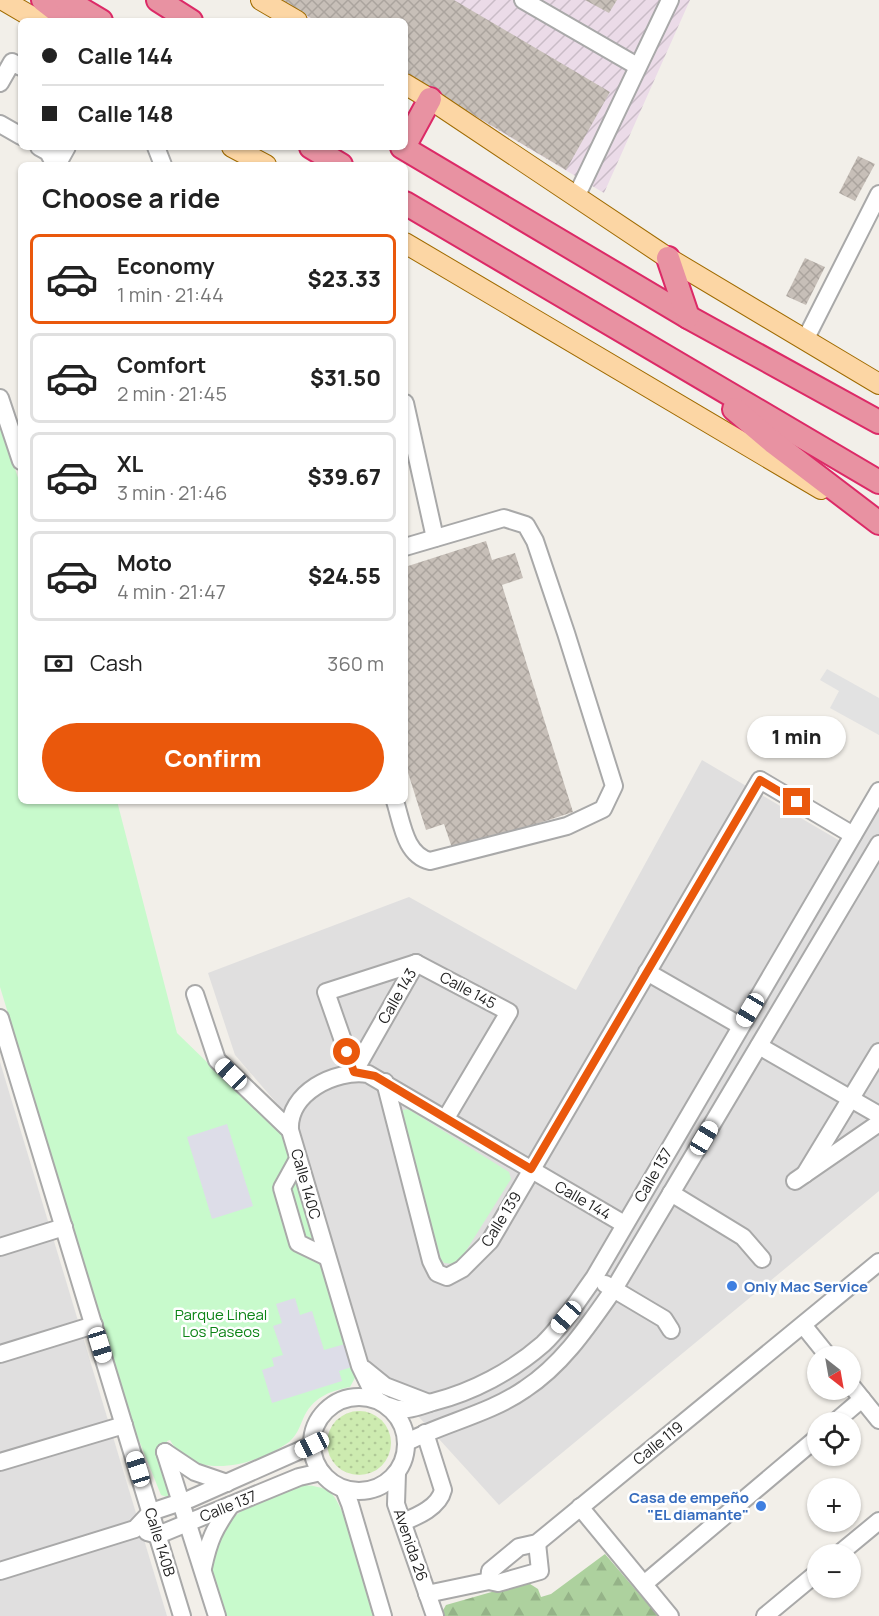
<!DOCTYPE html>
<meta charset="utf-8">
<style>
body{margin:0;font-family:Manrope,sans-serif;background:#f2f2f2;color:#222;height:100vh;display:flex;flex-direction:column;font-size:22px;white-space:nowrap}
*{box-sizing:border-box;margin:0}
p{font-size:20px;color:#767676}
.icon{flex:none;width:33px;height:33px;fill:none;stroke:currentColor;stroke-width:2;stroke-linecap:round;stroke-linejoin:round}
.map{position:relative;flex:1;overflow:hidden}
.panel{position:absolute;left:18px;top:162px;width:390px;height:642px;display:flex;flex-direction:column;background:#fff;border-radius:9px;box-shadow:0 2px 4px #0004}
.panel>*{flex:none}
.guide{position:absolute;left:18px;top:18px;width:390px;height:132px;border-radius:9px;box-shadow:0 2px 4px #0004;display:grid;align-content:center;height:132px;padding:0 24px;background:#fff}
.needle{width:39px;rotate:149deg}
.controls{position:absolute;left:807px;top:1346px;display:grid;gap:12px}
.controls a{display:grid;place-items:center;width:54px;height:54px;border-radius:50%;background:#fff;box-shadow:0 2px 4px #0004;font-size:30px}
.end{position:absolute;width:27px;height:27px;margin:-14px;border:8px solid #ea580c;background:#fff;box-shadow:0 0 0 3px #fff}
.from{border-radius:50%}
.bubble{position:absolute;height:42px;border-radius:21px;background:#fff;box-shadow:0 2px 4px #0004;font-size:20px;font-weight:800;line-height:42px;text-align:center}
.car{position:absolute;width:18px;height:36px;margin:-18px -9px;border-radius:8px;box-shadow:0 0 4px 2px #0007;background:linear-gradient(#fff 24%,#345 0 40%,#fff 0 76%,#345 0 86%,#fff 0)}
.guide b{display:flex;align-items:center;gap:21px;height:57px;font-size:22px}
.guide b+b{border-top:2px solid #e0e0e0}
.guide i{width:15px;height:15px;background:#222}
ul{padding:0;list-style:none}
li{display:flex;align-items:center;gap:18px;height:90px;margin:0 12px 9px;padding:0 12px;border:3px solid #e0e0e0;border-radius:9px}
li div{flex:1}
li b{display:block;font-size:22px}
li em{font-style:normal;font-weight:800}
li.active{border-color:#ea580c}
li>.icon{width:54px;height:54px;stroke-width:1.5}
h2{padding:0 24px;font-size:27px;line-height:72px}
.pay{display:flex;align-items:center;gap:15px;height:66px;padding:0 24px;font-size:22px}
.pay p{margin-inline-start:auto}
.primary-button{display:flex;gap:12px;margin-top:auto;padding:12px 24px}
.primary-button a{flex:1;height:69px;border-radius:36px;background:#ea580c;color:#fff;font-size:24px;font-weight:800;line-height:69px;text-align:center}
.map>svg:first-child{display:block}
.residential{fill:#e0dfdf}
.industrial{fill:url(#industrial-furrows)}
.forest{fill:url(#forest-firs)}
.park{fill:#c8facc}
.garden{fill:url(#garden-dots)}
.parking{fill:#e2e2e2}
.plaza{fill:#dddde8}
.building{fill:url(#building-cross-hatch)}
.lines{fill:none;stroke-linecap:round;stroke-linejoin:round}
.minor-casing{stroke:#a9a9a9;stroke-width:20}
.major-casing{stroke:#a06b00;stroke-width:22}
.highway-casing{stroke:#dc2a67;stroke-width:26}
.minor{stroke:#fff;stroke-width:16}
.major{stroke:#fcd6a4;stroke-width:20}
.highway{stroke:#e892a2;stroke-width:22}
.route{stroke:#ea580c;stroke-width:8}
.shop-dot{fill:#3f7fe0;stroke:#fff;stroke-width:2}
.labels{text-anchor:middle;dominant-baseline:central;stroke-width:5;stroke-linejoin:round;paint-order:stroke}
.street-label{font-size:15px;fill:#222;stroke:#fff}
.shop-label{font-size:15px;font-weight:bold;fill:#366cbe;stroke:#fff;text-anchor:start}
.park-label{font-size:15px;fill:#0c8416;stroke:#fff}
</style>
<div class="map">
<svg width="879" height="1616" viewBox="0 0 879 1616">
<defs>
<pattern id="industrial-furrows" width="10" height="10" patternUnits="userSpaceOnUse" patternTransform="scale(1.5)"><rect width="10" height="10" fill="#ebdbe8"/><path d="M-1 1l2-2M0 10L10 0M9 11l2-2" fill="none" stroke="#c9bcc7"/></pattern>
<pattern id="forest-firs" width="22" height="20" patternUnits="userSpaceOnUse" patternTransform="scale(1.5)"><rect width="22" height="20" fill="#add19e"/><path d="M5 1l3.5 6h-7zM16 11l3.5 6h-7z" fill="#95b388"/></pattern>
<pattern id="garden-dots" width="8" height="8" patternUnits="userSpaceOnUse" patternTransform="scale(1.5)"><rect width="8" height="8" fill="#cdebb0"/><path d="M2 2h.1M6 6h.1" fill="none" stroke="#b0c997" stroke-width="1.8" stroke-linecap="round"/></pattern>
<pattern id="building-cross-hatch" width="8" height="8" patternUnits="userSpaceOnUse" patternTransform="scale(1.5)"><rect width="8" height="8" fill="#c7bfb8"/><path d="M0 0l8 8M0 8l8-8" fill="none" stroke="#aba49e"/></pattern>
</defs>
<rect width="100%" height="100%" fill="#f2efe9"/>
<!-- residential -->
<g class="residential">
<polygon points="702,760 840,841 870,790 879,795 879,1191 499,1505 368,1361 299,1129 235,1055 208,973 409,897 576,990"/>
<polygon points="0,1062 167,1616 0,1616"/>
</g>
<!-- industrial -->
<polygon class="industrial" points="278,0 690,0 604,193 405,75 405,21 313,21"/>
<!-- forest -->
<polygon class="forest" points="605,1554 658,1616 443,1616 442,1612 446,1605 527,1582 538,1589 541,1597 551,1594"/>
<!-- park -->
<g class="park">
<path d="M 0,423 L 21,487 L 21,801 L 117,801 L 177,1033 L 282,1135 L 356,1376 L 350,1387 C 329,1391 312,1398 303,1419 C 299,1428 297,1435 289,1442 C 257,1465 194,1483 170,1440 L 167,1441 L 170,1494 L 167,1497 L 161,1495 L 136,1433 L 0,987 Z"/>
<polygon points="408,1109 509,1172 511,1179 459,1262 456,1264 444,1263 441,1259 399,1111"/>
<path d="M 305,1485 C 314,1486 324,1487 331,1493 C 347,1508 366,1591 374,1616 L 226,1616 C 222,1600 214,1583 212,1567 C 210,1552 215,1543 222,1532 C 240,1503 273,1494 305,1485 Z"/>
</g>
<!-- garden -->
<circle class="garden" cx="359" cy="1443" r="32"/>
<!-- parking -->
<polygon class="parking" points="827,669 879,698 879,735 830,708 839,691 820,680"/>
<!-- plaza -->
<g class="plaza">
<polygon points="227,1124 253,1206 212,1219 187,1137"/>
<polygon points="295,1298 300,1315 312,1311 324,1350 345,1344 352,1367 339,1371 342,1381 272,1403 262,1370 274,1366 272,1358 283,1355 273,1326 282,1323 276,1304"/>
</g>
<!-- building -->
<g class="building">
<polygon points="281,0 454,0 610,92 566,170 405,74 405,21 316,21"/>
<polygon points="585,0 617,0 609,13"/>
<polygon points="858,156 875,164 855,201 839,193"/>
<polygon points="805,258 825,267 806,305 786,296"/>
<polygon points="486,541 492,560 515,553 523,578 502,585 573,812 453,851 444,824 426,830 405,763 405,567"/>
</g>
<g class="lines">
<!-- minor casing -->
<g class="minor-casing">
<g id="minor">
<polyline points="523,0 637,66"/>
<polyline points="0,83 12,62 21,67"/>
<polyline points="0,124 21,136"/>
<polyline points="39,147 48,152 55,165"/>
<polyline points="156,147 163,165"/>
<polyline points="57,165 67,147"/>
<polyline points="576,197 670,0"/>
<polyline points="805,340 879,194"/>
<polyline points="0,398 21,461"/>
<polyline points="405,403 435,538"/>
<path d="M 395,801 C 402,823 405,855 430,861 L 567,826 L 603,809 L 614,786 L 566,633 L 535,541 L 526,525 L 504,518 L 405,547"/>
<polyline points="647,972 741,1026"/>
<polyline points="195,994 217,1060 290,1130 360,1366 376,1399"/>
<polyline points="0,1018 182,1616"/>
<polyline points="759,1046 879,1115"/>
<polyline points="354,1072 326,992 416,963 509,1012 446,1118"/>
<polyline points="354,1072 416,963"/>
<polyline points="385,1082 431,1261 437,1273 447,1277 462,1269 490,1241 760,780 853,835"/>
<path d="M 290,1130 C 288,1093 335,1069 368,1074 L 624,1224"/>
<polyline points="298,1159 282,1188 298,1243 327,1257"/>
<polyline points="805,1174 879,1052"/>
<polyline points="795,1181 879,1123"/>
<polyline points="671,1193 743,1237 762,1259"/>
<polyline points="0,1247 64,1227"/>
<polyline points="605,1284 664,1319 671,1330"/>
<polyline points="803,1325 828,1356"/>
<polyline points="0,1354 94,1325"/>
<polyline points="364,1369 385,1386 429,1403"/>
<polyline points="850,1384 879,1420"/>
<circle cx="359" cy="1444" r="47"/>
<path d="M 389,1406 C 405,1413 417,1407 433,1402 C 473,1392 512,1371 543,1344 C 563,1325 578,1300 594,1278 L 879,791"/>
<polyline points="835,1422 862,1399"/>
<path d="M 407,1442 C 444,1423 491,1413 525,1389 C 563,1364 588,1326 614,1289 L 879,844"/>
<polyline points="165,1452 217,1616"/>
<polyline points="165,1452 195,1472 227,1483"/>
<polyline points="0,1462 124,1425"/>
<polyline points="397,1473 396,1504 435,1616"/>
<polyline points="344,1489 350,1504 383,1616"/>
<polyline points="580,1507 670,1616"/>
<path d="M 403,1522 C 418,1516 439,1507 443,1490 L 425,1433"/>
<polyline points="147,1532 158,1535 299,1477 321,1472"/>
<polyline points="839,1554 879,1521"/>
<path d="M 203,1568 C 209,1540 214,1529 231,1505"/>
<polyline points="0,1571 135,1529 151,1512 190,1499 312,1445"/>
<polyline points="489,1581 498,1583 540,1571 537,1543"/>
<polyline points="644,1584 818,1437"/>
<polyline points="427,1594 489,1581 490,1571 519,1547 537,1543 879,1262"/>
<polyline points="765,1616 818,1572"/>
</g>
</g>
<!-- major casing -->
<g class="major-casing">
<g id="major">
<polyline points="3,0 39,21"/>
<polyline points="261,0 297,21"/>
<polyline points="405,84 430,99 668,258 879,384"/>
<polyline points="232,147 266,165"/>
<polyline points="405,243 821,489"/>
</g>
</g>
<!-- highway casing -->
<g class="highway-casing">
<g id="highway">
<polyline points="43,0 70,21"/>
<polyline points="66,0 101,21"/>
<polyline points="158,0 191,21"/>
<polyline points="405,145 430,99"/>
<polyline points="311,147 341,165"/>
<polyline points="402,147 688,317 879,422"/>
<polyline points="405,203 879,482"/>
<polyline points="668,258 688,317"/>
<polyline points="734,409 774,443 879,523"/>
</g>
</g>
<!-- minor -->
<use href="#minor" class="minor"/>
<!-- major -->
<use href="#major" class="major"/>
<!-- highway -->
<use href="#highway" class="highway"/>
</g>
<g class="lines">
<!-- route -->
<polyline class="route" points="347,1052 354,1072 375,1076 531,1169 760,780 797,802"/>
</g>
<!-- markers -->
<g class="shop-dot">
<circle cx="732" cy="1286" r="6"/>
<circle cx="761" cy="1506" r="6"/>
</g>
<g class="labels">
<!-- street labels -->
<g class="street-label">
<text transform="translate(468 990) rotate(28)">Calle 145</text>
<text transform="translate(397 996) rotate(-60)">Calle 143</text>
<text transform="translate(653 1175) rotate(-60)">Calle 137</text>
<text transform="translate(306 1184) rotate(74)">Calle 140C</text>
<text transform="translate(583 1200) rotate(30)">Calle 144</text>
<text transform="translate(501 1219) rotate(-58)">Calle 139</text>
<text transform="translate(658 1443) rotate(-39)">Calle 119</text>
<text transform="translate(228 1506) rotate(-22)">Calle 137</text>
<text transform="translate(160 1542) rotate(73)">Calle 140B</text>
<text transform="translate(411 1545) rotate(71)">Avenida 26</text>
</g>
<!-- shop labels -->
<g class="shop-label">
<text x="744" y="1286">Only Mac Service</text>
<text x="749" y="1497" text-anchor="end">Casa de empeño<tspan x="749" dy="17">"EL diamante"</tspan></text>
</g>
<!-- park labels -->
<g class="park-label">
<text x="221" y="1314">Parque Lineal<tspan x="221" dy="17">Los Paseos</tspan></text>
</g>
</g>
</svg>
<div class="controls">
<a><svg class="needle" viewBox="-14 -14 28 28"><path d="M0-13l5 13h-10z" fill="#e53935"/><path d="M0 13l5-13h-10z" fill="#767676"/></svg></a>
<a><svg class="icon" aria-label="locate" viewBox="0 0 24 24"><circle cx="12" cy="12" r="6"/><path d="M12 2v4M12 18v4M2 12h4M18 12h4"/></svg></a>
<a>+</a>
<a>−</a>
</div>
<i class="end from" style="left:347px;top:1052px"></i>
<i class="end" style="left:797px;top:802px"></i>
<div class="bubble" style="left:747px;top:716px;width:99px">1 min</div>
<i class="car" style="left:750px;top:1010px;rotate:211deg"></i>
<i class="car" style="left:231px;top:1074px;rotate:314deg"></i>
<i class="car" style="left:704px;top:1138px;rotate:31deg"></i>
<i class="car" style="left:566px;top:1317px;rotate:221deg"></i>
<i class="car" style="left:100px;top:1345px;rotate:163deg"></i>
<i class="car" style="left:312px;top:1445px;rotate:244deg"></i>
<i class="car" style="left:138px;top:1469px;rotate:343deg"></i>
<div class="guide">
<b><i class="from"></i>Calle 144</b>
<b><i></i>Calle 148</b>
</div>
<section class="panel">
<h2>Choose a ride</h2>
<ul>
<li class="active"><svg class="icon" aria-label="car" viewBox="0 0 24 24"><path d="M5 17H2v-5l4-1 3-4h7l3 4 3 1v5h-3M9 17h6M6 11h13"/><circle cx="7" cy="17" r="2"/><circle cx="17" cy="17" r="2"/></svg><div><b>Economy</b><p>1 min · 21:44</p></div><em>$23.33</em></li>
<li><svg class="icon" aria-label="car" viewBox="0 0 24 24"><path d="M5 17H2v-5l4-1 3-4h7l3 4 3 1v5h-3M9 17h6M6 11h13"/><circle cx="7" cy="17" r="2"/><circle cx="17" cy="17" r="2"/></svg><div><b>Comfort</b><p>2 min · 21:45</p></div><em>$31.50</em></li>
<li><svg class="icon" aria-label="car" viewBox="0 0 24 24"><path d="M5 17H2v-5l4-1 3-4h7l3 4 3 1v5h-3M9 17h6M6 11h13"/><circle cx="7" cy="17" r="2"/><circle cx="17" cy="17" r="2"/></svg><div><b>XL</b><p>3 min · 21:46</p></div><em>$39.67</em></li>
<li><svg class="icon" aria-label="car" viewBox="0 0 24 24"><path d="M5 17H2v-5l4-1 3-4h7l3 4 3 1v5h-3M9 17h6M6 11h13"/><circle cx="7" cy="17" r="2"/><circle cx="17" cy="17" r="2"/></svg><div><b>Moto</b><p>4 min · 21:47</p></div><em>$24.55</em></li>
</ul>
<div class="pay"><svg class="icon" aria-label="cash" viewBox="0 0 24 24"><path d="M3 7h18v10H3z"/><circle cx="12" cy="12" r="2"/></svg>Cash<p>360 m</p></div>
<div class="primary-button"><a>Confirm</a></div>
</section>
</div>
